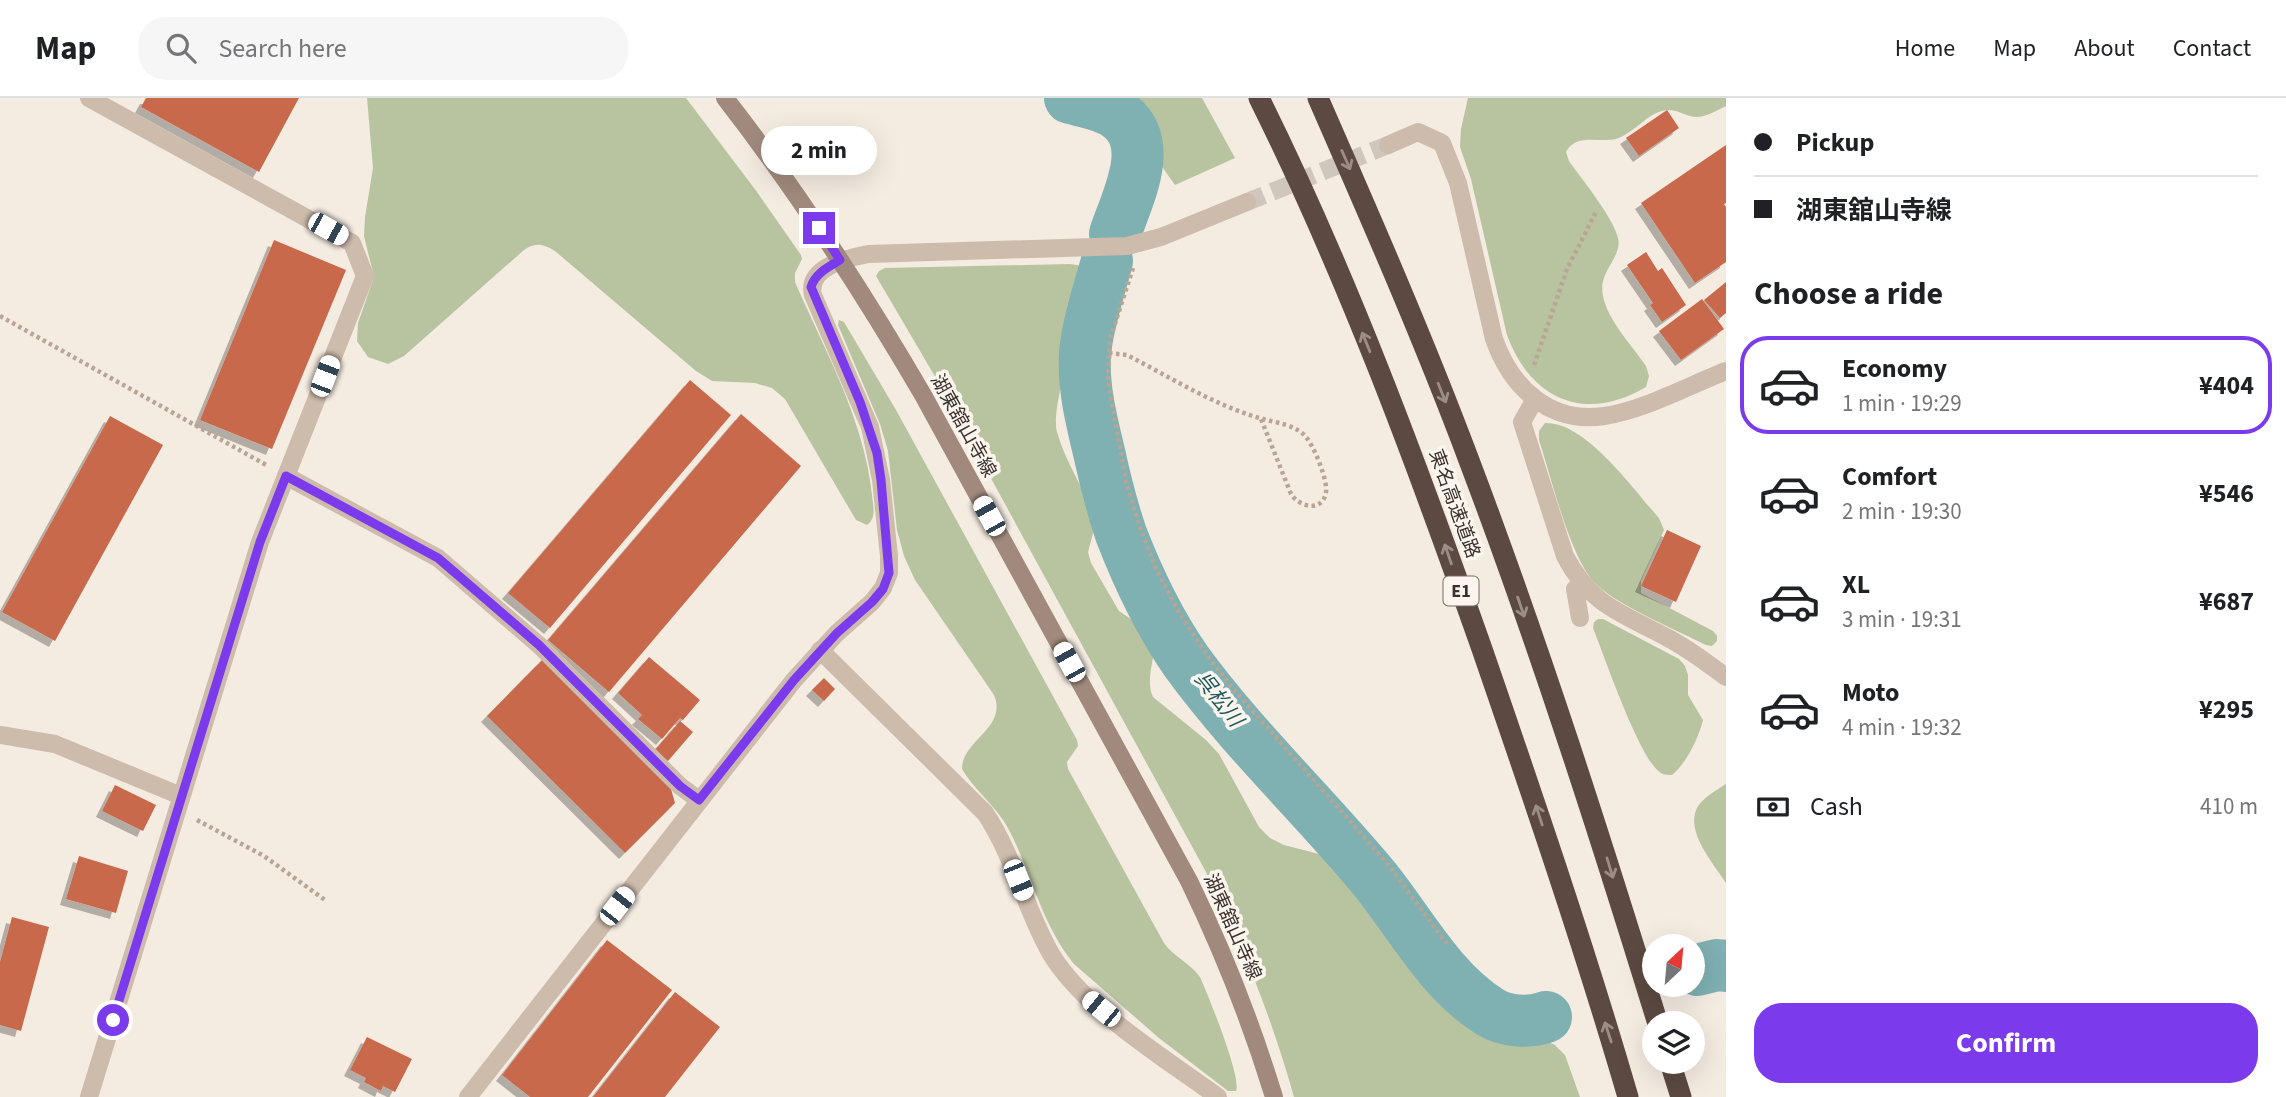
<!DOCTYPE html>
<meta charset="utf-8">
<style>
body{margin:0;font-family:"Source Sans 3","Noto Sans JP",sans-serif;background:#f6f6f6;color:#202124;height:100vh;display:flex;flex-direction:column;font-size:26px;white-space:nowrap}
*{box-sizing:border-box;margin:0}
p{font-size:23px;color:#757577}
.icon{flex:none;width:38px;height:38px;fill:none;stroke:currentColor;stroke-width:2;stroke-linecap:round;stroke-linejoin:round}
.map{position:relative;flex:1;overflow:hidden}
.drawer{display:flex;flex-direction:column;background:#fff;width:560px}
.drawer>*{flex:none}
.banner{display:grid;align-content:center;height:154px;padding:0 28px;background:#fff}
.needle{width:46px;rotate:26deg}
.tools{position:absolute;left:1642px;top:836px;display:grid;gap:14px}
.tools a{display:grid;place-items:center;width:63px;height:63px;border-radius:50%;background:#fff;box-shadow:0 7px 28px #0002;font-size:35px}
.end{position:absolute;width:32px;height:32px;margin:-16px;border:9px solid #7c3aed;background:#fff;box-shadow:0 0 0 4px #fff}
.from{border-radius:50%}
.bubble{position:absolute;height:49px;border-radius:24px;background:#fff;box-shadow:0 7px 28px #0002;font-size:23px;font-weight:700;line-height:49px;text-align:center}
.car{position:absolute;width:21px;height:42px;margin:-21px -10px;border-radius:9px;box-shadow:0 0 5px 2px #0007;background:linear-gradient(#fff 24%,#345 0 40%,#fff 0 76%,#345 0 86%,#fff 0)}
.banner b{display:flex;align-items:center;gap:24px;height:66px;font-size:26px}
.banner b+b{border-top:2px solid #e0e0e0}
.banner i{width:18px;height:18px;background:#202124}
ul{padding:0;list-style:none}
li{display:flex;align-items:center;gap:21px;height:98px;margin:0 14px 10px;padding:0 14px;border:4px solid transparent;border-radius:28px}
li div{flex:1}
li b{display:block;font-size:26px}
li em{font-style:normal;font-weight:700}
li.selected{border-color:#7c3aed}
li>.icon{width:63px;height:63px;stroke-width:1.5}
h2{padding:0 28px;font-size:32px;line-height:84px}
.pay{display:flex;align-items:center;gap:18px;height:77px;padding:0 28px;font-size:26px}
.pay p{margin-inline-start:auto}
.primary-button{display:flex;gap:14px;margin-top:auto;padding:14px 28px}
.primary-button a{flex:1;height:80px;border-radius:28px;background:#7c3aed;color:#fff;font-size:28px;font-weight:700;line-height:80px;text-align:center}
header{display:flex;align-items:center;gap:42px;box-sizing:border-box;height:98px;padding:0 35px;background:#fff;border-bottom:2px solid #e0e0e0}
header strong{font-size:33px}
nav{display:flex;gap:38px;margin-inline-start:auto;font-size:24px}
.search{width:490px;height:63px;background:#f6f6f6;display:flex;align-items:center;gap:18px;box-sizing:border-box;padding:0 24px;border-radius:28px;color:#757577;font-size:26px}
main{display:flex;flex:1;min-height:0}
.map>svg:first-child{display:block}
.green{fill:#b8c4a0}
.lines{fill:none;stroke-linecap:round;stroke-linejoin:round}
.river{stroke:#7fb0b2;stroke-width:52}
.building{fill:#c8694b;filter:url(#shadow)}
.street-tunnel{stroke:#cfc6bd;stroke-width:18;stroke-dasharray:18 9;stroke-linecap:butt}
.path{stroke:#b9a596;stroke-width:4.5;stroke-dasharray:3.5 3.5;stroke-linecap:butt}
.street{stroke:#cdbbac;stroke-width:18}
.secondary{stroke:#a18a7d;stroke-width:18}
.highway{stroke:#5c4a42;stroke-width:21}
.oneway{stroke:#9c8e87}
.route{stroke:#7c3aed;stroke-width:9}
.labels{text-anchor:middle;dominant-baseline:central;stroke-width:7;stroke-linejoin:round;paint-order:stroke}
.shield{fill:#fbf5ee;stroke:#756b66;stroke-width:2}
.shield-label{font-size:18px;font-weight:bold;fill:#3b302b}
.street-label{font-size:19px;fill:#3b302b;stroke:#fbf5ee}
.water-label{font-size:21px;font-style:italic;fill:#1f5a5e;stroke:#fbf5ee}
</style>
<header>
<strong>Map</strong>
<div class="search"><svg class="icon" aria-label="search" viewBox="0 0 24 24"><circle cx="10" cy="10" r="6"/><path d="M15 15l6 6"/></svg>Search here</div>
<nav><a>Home</a><a>Map</a><a>About</a><a>Contact</a></nav>
</header>
<main>
<div class="map">
<svg width="1726" height="999" viewBox="0 0 1726 999">
<defs>
<filter id="shadow"><feDropShadow dx="-6" dy="6" stdDeviation="0" flood-color="#0004"/></filter>
</defs>
<rect width="100%" height="100%" fill="#f4ebe1"/>
<!-- green -->
<g class="green">
<path d="M 367,0 L 686,0 L 757,94 L 801,157 L 802,161 L 795,175 L 795,184 C 825,253 864,321 872,397 C 873,408 877,420 867,427 L 856,422 L 785,301 L 772,290 L 755,285 L 712,283 L 696,273 L 555,153 C 543,146 536,144 524,152 L 404,258 L 388,266 L 368,259 L 357,243 L 358,225 L 374,179 L 364,138 L 365,119 L 373,70 Z"/>
<polygon points="1113,0 1202,0 1235,60 1175,87"/>
<path d="M 1468,0 L 1726,0 L 1726,8 C 1715,13 1703,22 1690,18 C 1683,16 1676,12 1669,12 C 1649,12 1634,36 1616,41 C 1598,45 1576,35 1566,54 L 1569,63 C 1583,83 1613,119 1618,140 C 1621,153 1611,164 1606,175 C 1590,205 1629,243 1646,268 L 1649,278 L 1646,289 C 1585,325 1531,302 1507,237 L 1471,81 L 1460,49 L 1461,31 Z"/>
<path d="M 1070,166 L 1082,168 L 1088,176 L 1089,187 C 1081,217 1050,309 1057,334 C 1066,366 1086,393 1096,424 L 1088,454 L 1091,465 L 1119,513 L 1146,531 L 1155,542 C 1155,561 1145,582 1153,599 L 1206,642 L 1219,656 L 1259,729 L 1270,740 L 1284,747 L 1319,756 L 1343,767 L 1363,784 L 1430,873 L 1468,912 L 1489,925 L 1543,941 L 1555,947 L 1565,957 L 1580,999 L 1294,999 C 1272,921 1243,847 1206,774 L 940,287 L 876,178 L 879,173 L 885,170 Z"/>
<path d="M 839,222 L 844,224 L 896,312 L 1077,642 L 1078,648 L 1067,664 L 1068,671 L 1164,845 C 1174,859 1190,865 1200,879 C 1208,897 1242,980 1236,993 L 1228,993 L 1159,940 L 1074,866 C 1041,826 1032,775 1008,730 C 996,708 975,693 962,671 C 962,642 1008,630 994,597 L 915,482 L 904,458 L 897,432 L 888,353 L 880,326 L 838,227 Z"/>
<path d="M 1545,325 C 1585,323 1633,391 1659,420 L 1664,432 L 1641,483 L 1641,495 L 1713,533 L 1717,538 L 1717,543 L 1712,548 L 1706,547 C 1675,531 1615,507 1593,483 C 1569,455 1551,379 1539,342 L 1539,333 Z"/>
<path d="M 1598,521 L 1603,521 L 1679,561 L 1685,568 L 1688,577 L 1688,597 L 1703,622 C 1699,639 1686,666 1672,677 C 1668,677 1664,677 1661,675 C 1640,663 1604,557 1593,530 L 1594,524 Z"/>
<path d="M 1726,686 L 1726,785 C 1714,766 1685,734 1697,710 C 1702,700 1717,692 1726,686 Z"/>
</g>
<g class="lines">
<!-- river -->
<g class="river">
<path d="M 1070,0 C 1085,4 1104,7 1117,16 C 1158,44 1127,100 1115,136"/>
<path d="M 1107,163 C 1099,193 1088,224 1085,255 C 1083,289 1091,321 1099,354 C 1105,382 1112,409 1121,436 C 1138,480 1159,524 1186,563 C 1242,640 1312,706 1373,779 C 1410,824 1439,882 1490,914 C 1506,924 1529,925 1546,919"/>
<polyline points="1697,872 1717,867 1726,868"/>
</g>
</g>
<!-- building -->
<g class="building">
<polygon points="146,0 299,0 259,74 141,9"/>
<polygon points="1667,12 1679,30 1639,58 1626,40"/>
<polygon points="1726,47 1726,105 1724,106 1726,109 1726,164 1695,185 1641,105"/>
<polygon points="274,142 346,172 272,351 200,322"/>
<polygon points="1646,154 1658,173 1662,170 1686,207 1662,224 1650,207 1653,205 1627,167"/>
<polygon points="1726,184 1726,215 1720,220 1704,202"/>
<polygon points="1702,201 1724,231 1681,262 1659,233"/>
<polygon points="690,282 731,317 550,530 508,495"/>
<polygon points="741,316 801,368 609,594 548,542"/>
<polygon points="110,318 163,347 55,543 2,514"/>
<polygon points="1667,432 1701,448 1676,504 1641,488"/>
<polygon points="649,559 700,602 683,622 680,620 662,641 638,621 642,617 618,595"/>
<polygon points="542,562 671,691 675,705 625,755 487,618"/>
<polygon points="824,580 835,591 824,603 812,592"/>
<polygon points="680,623 693,634 668,663 655,652"/>
<polygon points="115,687 156,707 143,733 102,713"/>
<polygon points="79,758 128,773 116,815 66,801"/>
<polygon points="12,819 49,829 21,933 0,927 0,864"/>
<polygon points="607,842 672,892 588,999 530,999 502,977"/>
<polygon points="675,894 720,929 665,999 593,999"/>
<polygon points="367,939 412,961 395,994 383,988 381,993 364,984 366,980 350,972"/>
</g>
<g class="lines">
<!-- street-tunnel -->
<polyline class="street-tunnel" points="1247,104 1388,47"/>
<!-- path -->
<g class="path">
<polyline points="1133,170 1110,241 1108,282 1126,383 1139,427 1156,470 1177,511 1202,550 1230,587 1386,764 1447,846"/>
<polyline points="0,218 268,368"/>
<path d="M 1109,255 L 1127,257 C 1170,279 1215,308 1263,321 C 1278,325 1296,327 1306,339 C 1314,348 1328,383 1326,394 C 1323,415 1299,409 1291,396 L 1261,321"/>
<polyline points="1534,267 1567,171 1596,114"/>
<polyline points="197,722 264,758 325,802"/>
</g>
<!-- street -->
<g class="street">
<path d="M 1388,47 L 1418,34 L 1442,45 L 1458,85 L 1494,241 C 1511,289 1549,326 1604,318 C 1642,313 1690,287 1726,273"/>
<path d="M 1535,301 L 1522,324 L 1565,458 C 1591,508 1622,515 1668,540 C 1689,551 1707,565 1726,579"/>
<polyline points="286,378 438,460 539,547 680,688 699,702"/>
<polyline points="1580,520 1575,491 1582,485"/>
<path d="M 820,552 L 985,715 C 1014,758 1025,811 1051,856 C 1085,912 1165,960 1218,999"/>
<polyline points="0,637 55,646 181,698"/>
<polyline points="89,999 260,444 365,178 352,145 89,0"/>
<path d="M 468,999 L 794,582 L 837,535 L 872,504 L 883,490 L 889,475 L 889,458 L 881,382 L 870,329 L 813,197 C 806,169 848,160 868,156 L 1127,148 L 1161,139 L 1247,104"/>
</g>
<!-- secondary -->
<path class="secondary" d="M 725,0 C 798,94 863,194 923,297 L 1189,783 C 1223,853 1251,924 1274,999"/>
<!-- highway -->
<g class="highway">
<path d="M 1259,0 C 1347,177 1416,364 1482,551 C 1533,699 1584,848 1628,999"/>
<path d="M 1318,0 C 1371,121 1424,242 1470,365 C 1540,550 1600,738 1658,926"/>
<polyline points="1670,964 1681,999"/>
</g>
</g>
<!-- one-way arrows -->
<defs><path id="oneway-shaft" d="M-6 0H5M1.5-3L5.5 0L1.5 3" fill="none" stroke-width="1.6" stroke-linecap="round" stroke-linejoin="round" transform="scale(1.75)"/></defs>
<g class="oneway">
<use href="#oneway-shaft" transform="translate(1346 62) rotate(66)"/>
<use href="#oneway-shaft" transform="translate(1366 244) rotate(-112)"/>
<use href="#oneway-shaft" transform="translate(1442 295) rotate(68)"/>
<use href="#oneway-shaft" transform="translate(1448 456) rotate(-109)"/>
<use href="#oneway-shaft" transform="translate(1521 509) rotate(71)"/>
<use href="#oneway-shaft" transform="translate(1539 717) rotate(-108)"/>
<use href="#oneway-shaft" transform="translate(1610 770) rotate(73)"/>
<use href="#oneway-shaft" transform="translate(1608 934) rotate(-108)"/>
</g>
<g class="lines">
<!-- route -->
<path class="route" d="M 113,922 L 260,444 L 286,378 L 438,460 L 539,547 L 680,688 L 699,702 L 794,582 L 837,535 L 872,504 L 883,491 L 889,475 L 881,382 L 877,355 L 860,304 L 811,189 C 815,175 829,169 840,162 L 819,130"/>
</g>
<g class="labels">
<!-- shield labels -->
<rect class="shield" x="1443.5" y="478.5" width="35" height="29" rx="5"/>
<g class="shield-label">
<text x="1461" y="493">E1</text>
</g>
<!-- street labels -->
<g class="street-label">
<text transform="translate(963 328) rotate(61)">湖東舘山寺線</text>
<text transform="translate(1454 406) rotate(70)">東名高速道路</text>
<text transform="translate(1232 829) rotate(66)">湖東舘山寺線</text>
</g>
<!-- water labels -->
<g class="water-label">
<text transform="translate(1219 601) rotate(52)">呉松川</text>
</g>
</g>
</svg>
<div class="tools">
<a><svg class="needle" viewBox="-14 -14 28 28"><path d="M0-13l5 13h-10z" fill="#e53935"/><path d="M0 13l5-13h-10z" fill="#757577"/></svg></a>
<a><svg class="icon" aria-label="layers" viewBox="0 0 24 24"><path d="M12 4l9 5-9 5-9-5zM3 14l9 5 9-5"/></svg></a>
</div>
<i class="end from" style="left:113px;top:922px"></i>
<i class="end" style="left:819px;top:130px"></i>
<div class="bubble" style="left:761px;top:28px;width:116px">2 min</div>
<i class="car" style="left:328px;top:131px;rotate:119deg"></i>
<i class="car" style="left:325px;top:278px;rotate:21deg"></i>
<i class="car" style="left:989px;top:418px;rotate:331deg"></i>
<i class="car" style="left:1069px;top:564px;rotate:331deg"></i>
<i class="car" style="left:1018px;top:782px;rotate:158deg"></i>
<i class="car" style="left:617px;top:808px;rotate:38deg"></i>
<i class="car" style="left:1101px;top:911px;rotate:309deg"></i>
</div>
<section class="drawer">
<div class="banner">
<b><i class="from"></i>Pickup</b>
<b><i></i>湖東舘山寺線</b>
</div>
<h2>Choose a ride</h2>
<ul>
<li class="selected"><svg class="icon" aria-label="car" viewBox="0 0 24 24"><path d="M5 17H2v-5l4-1 3-4h7l3 4 3 1v5h-3M9 17h6M6 11h13"/><circle cx="7" cy="17" r="2"/><circle cx="17" cy="17" r="2"/></svg><div><b>Economy</b><p>1 min · 19:29</p></div><em>¥404</em></li>
<li><svg class="icon" aria-label="car" viewBox="0 0 24 24"><path d="M5 17H2v-5l4-1 3-4h7l3 4 3 1v5h-3M9 17h6M6 11h13"/><circle cx="7" cy="17" r="2"/><circle cx="17" cy="17" r="2"/></svg><div><b>Comfort</b><p>2 min · 19:30</p></div><em>¥546</em></li>
<li><svg class="icon" aria-label="car" viewBox="0 0 24 24"><path d="M5 17H2v-5l4-1 3-4h7l3 4 3 1v5h-3M9 17h6M6 11h13"/><circle cx="7" cy="17" r="2"/><circle cx="17" cy="17" r="2"/></svg><div><b>XL</b><p>3 min · 19:31</p></div><em>¥687</em></li>
<li><svg class="icon" aria-label="car" viewBox="0 0 24 24"><path d="M5 17H2v-5l4-1 3-4h7l3 4 3 1v5h-3M9 17h6M6 11h13"/><circle cx="7" cy="17" r="2"/><circle cx="17" cy="17" r="2"/></svg><div><b>Moto</b><p>4 min · 19:32</p></div><em>¥295</em></li>
</ul>
<div class="pay"><svg class="icon" aria-label="cash" viewBox="0 0 24 24"><path d="M3 7h18v10H3z"/><circle cx="12" cy="12" r="2"/></svg>Cash<p>410 m</p></div>
<div class="primary-button"><a>Confirm</a></div>
</section>
</main>
